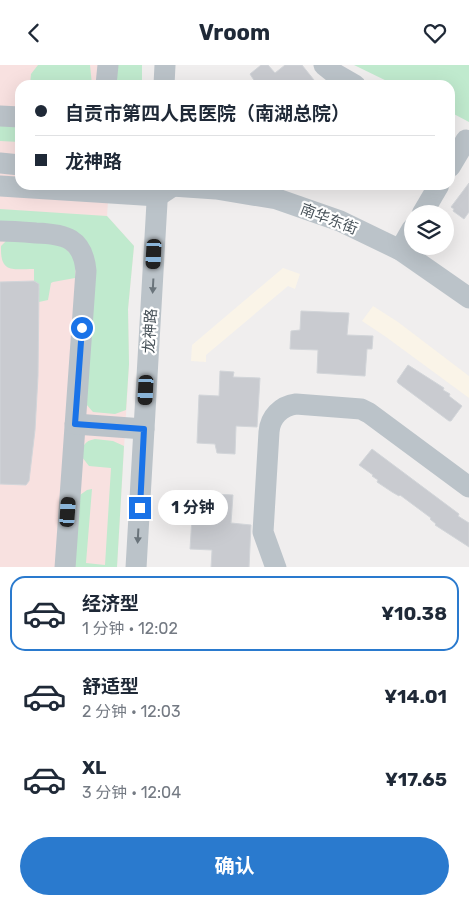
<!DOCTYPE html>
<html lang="zh">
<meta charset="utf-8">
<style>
body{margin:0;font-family:Rubik,"Noto Sans SC",sans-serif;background:#f6f6f7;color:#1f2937;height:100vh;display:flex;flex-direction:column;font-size:19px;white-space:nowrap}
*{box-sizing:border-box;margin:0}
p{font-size:16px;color:#747a83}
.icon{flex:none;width:28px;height:28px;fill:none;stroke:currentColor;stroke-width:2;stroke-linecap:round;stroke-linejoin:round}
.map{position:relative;height:502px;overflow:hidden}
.side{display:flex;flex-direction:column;background:#fff;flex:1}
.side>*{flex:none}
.banner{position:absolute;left:15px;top:15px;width:440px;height:110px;border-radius:15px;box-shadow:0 5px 20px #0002;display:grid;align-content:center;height:110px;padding:0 20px;background:#fff}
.tools{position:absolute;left:404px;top:140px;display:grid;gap:10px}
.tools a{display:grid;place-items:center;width:50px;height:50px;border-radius:50%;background:#fff;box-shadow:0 5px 20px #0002;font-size:25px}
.end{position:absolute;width:22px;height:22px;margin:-11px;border:6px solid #1a73e8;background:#fff;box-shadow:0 0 0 2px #fff}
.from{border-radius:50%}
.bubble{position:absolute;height:35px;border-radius:18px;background:#fff;box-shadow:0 5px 20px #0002;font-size:16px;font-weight:700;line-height:35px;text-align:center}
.car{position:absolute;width:15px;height:30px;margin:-15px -8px;border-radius:6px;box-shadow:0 0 4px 1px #0007;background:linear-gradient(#222 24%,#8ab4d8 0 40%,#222 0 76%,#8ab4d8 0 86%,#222 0)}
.banner b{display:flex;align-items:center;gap:18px;height:48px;font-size:19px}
.banner b+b{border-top:1px solid #e0e1e3}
.banner i{width:12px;height:12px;background:#1f2937}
ul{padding:9px 0 0;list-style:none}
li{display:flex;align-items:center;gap:15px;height:75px;margin:0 10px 8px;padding:0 10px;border:2px solid transparent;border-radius:15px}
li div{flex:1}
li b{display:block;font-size:19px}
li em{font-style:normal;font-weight:700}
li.current{border-color:#2a7ace}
li>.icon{width:45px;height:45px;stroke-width:1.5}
.button{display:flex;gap:10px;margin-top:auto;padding:10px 20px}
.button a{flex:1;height:58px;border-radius:30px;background:#2a7ace;color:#fff;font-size:20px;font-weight:700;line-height:58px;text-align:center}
header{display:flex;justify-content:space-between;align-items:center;height:65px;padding:0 20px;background:#fff;font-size:22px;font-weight:700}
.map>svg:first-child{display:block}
.commercial{fill:#faf4e8}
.medical{fill:#f8e1e0}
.green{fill:#c0eace}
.building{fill:#c9cbd0;stroke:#d2d5d9}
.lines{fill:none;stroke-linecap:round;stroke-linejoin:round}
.minor{stroke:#bbc3c9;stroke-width:21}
.oneway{fill:#6a747b}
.route{stroke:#1a73e8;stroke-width:6}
.labels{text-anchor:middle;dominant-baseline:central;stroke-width:4.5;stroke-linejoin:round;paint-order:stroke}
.street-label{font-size:15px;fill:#485259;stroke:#fff}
</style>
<header><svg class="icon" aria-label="back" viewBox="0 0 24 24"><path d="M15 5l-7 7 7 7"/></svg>Vroom<svg class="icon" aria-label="heart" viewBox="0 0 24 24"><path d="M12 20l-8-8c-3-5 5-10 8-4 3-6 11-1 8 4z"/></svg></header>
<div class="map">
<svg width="469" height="503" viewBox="0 0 469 503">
<rect width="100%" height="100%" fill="#f0eeee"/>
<!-- commercial -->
<g class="commercial">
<polygon points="283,203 300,209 295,224 288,221 206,290 206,297 191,296 192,280"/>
<polygon points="373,241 398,257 469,311 469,333 386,272 362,256"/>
</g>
<!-- medical -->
<polygon class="medical" points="0,0 142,0 142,20 20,20 20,120 109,120 107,151 134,181 128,244 129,299 117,502 0,502"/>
<!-- green -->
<g class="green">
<polygon points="38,0 90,0 92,20 30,20 31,9"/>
<polygon points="116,0 142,0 142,20 115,20"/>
<polygon points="354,0 469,0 469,57 450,47 450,20 395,20"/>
<polygon points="0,59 20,60 20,77 0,76"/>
<polygon points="0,144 107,151 134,181 128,244 129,299 126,345 115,349 93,347 86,339 93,193 0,158"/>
<path d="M 6,176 L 60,178 L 76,194 L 75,213 L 53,217 L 51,218 L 48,235 L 39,237 L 39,220 L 34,216 L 34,204 C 13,204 0,209 1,181 Z"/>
<path d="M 95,374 L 113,376 L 124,381 L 117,502 L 72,503 L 80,430 L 87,425 L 92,424 L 86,498 L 105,500 L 111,403 L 89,401 L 82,392 C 82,381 84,376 95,374 Z"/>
</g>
<!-- building -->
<g class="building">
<polygon points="261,0 268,0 275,8 285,0 302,0 318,20 257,20 250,9"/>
<polygon points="469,118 469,147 464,154 453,146 454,144 451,142"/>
<polygon points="34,216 39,219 39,223 38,311 35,365 29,416 26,420 0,419 0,217"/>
<polygon points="301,246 349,248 347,270 373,271 372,284 367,284 365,311 317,308 318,285 290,284 291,266 300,265"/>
<polygon points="408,300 444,323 443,325 450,329 449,331 462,341 451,356 449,356 398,318 397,316"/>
<polygon points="220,306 234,307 233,312 260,313 257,362 236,361 235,389 217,388 215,379 197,378 199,330 219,331"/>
<polygon points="372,384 459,449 458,451 469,458 469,482 435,460 436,459 430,454 431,453 400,430 399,431 392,427 377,417 378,415 372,411 373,410 359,400"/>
<polygon points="214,429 233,430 231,458 251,460 249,503 211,503 212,485 190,484 193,437 213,438 214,436"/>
</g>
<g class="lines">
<!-- minor -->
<g class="minor">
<polyline points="324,0 334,8 355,20"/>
<polyline points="106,20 108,0"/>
<polyline points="164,20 165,0"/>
<polyline points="0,51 20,52"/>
<polyline points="0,98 20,100"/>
<polyline points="450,102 466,75"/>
<polyline points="0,121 158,131 170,123"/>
<polyline points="172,121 216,124 277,134 340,156 400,185 469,233"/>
<polyline points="422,149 439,120"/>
<path d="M 0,166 C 12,166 24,167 36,168 C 65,169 83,173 86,206 L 65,503"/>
<polyline points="400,185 412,164"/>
<polyline points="75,359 144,364"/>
<polyline points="136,503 158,120"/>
<path d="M 276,503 L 263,467 L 269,367 C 270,352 281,341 296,339 L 361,344 L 369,348 L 469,422"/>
</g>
</g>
<!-- one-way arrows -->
<defs><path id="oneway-solid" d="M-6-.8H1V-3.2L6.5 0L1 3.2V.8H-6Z" transform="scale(1.25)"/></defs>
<g class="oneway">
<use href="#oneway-solid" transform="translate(153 221) rotate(93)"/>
<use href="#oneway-solid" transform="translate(138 471) rotate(93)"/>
</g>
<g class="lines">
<!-- route -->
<polyline class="route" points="82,263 75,359 144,364 140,443"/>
</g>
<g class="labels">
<!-- street labels -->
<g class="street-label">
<text transform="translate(329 154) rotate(21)">南华东街</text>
<text transform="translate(150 266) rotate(-87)">龙神路</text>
</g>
</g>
</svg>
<div class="tools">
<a><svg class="icon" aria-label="layers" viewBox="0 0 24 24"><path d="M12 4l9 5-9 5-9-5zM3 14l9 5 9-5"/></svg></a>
</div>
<i class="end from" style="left:82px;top:263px"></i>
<i class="end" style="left:140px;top:443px"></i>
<div class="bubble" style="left:158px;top:425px;width:70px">1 分钟</div>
<i class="car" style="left:154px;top:189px;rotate:183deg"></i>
<i class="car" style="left:146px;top:325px;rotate:183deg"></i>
<i class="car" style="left:68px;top:447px;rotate:4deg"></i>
<div class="banner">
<b><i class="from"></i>自贡市第四人民医院（南湖总院）</b>
<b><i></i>龙神路</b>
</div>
</div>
<section class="side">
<ul>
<li class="current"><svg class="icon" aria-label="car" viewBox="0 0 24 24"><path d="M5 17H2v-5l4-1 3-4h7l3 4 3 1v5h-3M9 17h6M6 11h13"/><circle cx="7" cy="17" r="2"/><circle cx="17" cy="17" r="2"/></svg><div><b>经济型</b><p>1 分钟 · 12:02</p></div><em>¥10.38</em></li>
<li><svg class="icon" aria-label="car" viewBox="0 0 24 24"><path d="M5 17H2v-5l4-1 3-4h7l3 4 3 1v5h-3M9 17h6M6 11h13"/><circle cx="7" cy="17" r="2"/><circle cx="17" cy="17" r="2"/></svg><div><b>舒适型</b><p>2 分钟 · 12:03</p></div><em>¥14.01</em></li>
<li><svg class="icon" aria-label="car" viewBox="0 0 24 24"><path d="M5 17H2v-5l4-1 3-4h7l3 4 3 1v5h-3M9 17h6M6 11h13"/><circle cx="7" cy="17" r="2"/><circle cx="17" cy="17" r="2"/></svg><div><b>XL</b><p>3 分钟 · 12:04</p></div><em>¥17.65</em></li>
</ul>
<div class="button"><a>确认</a></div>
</section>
